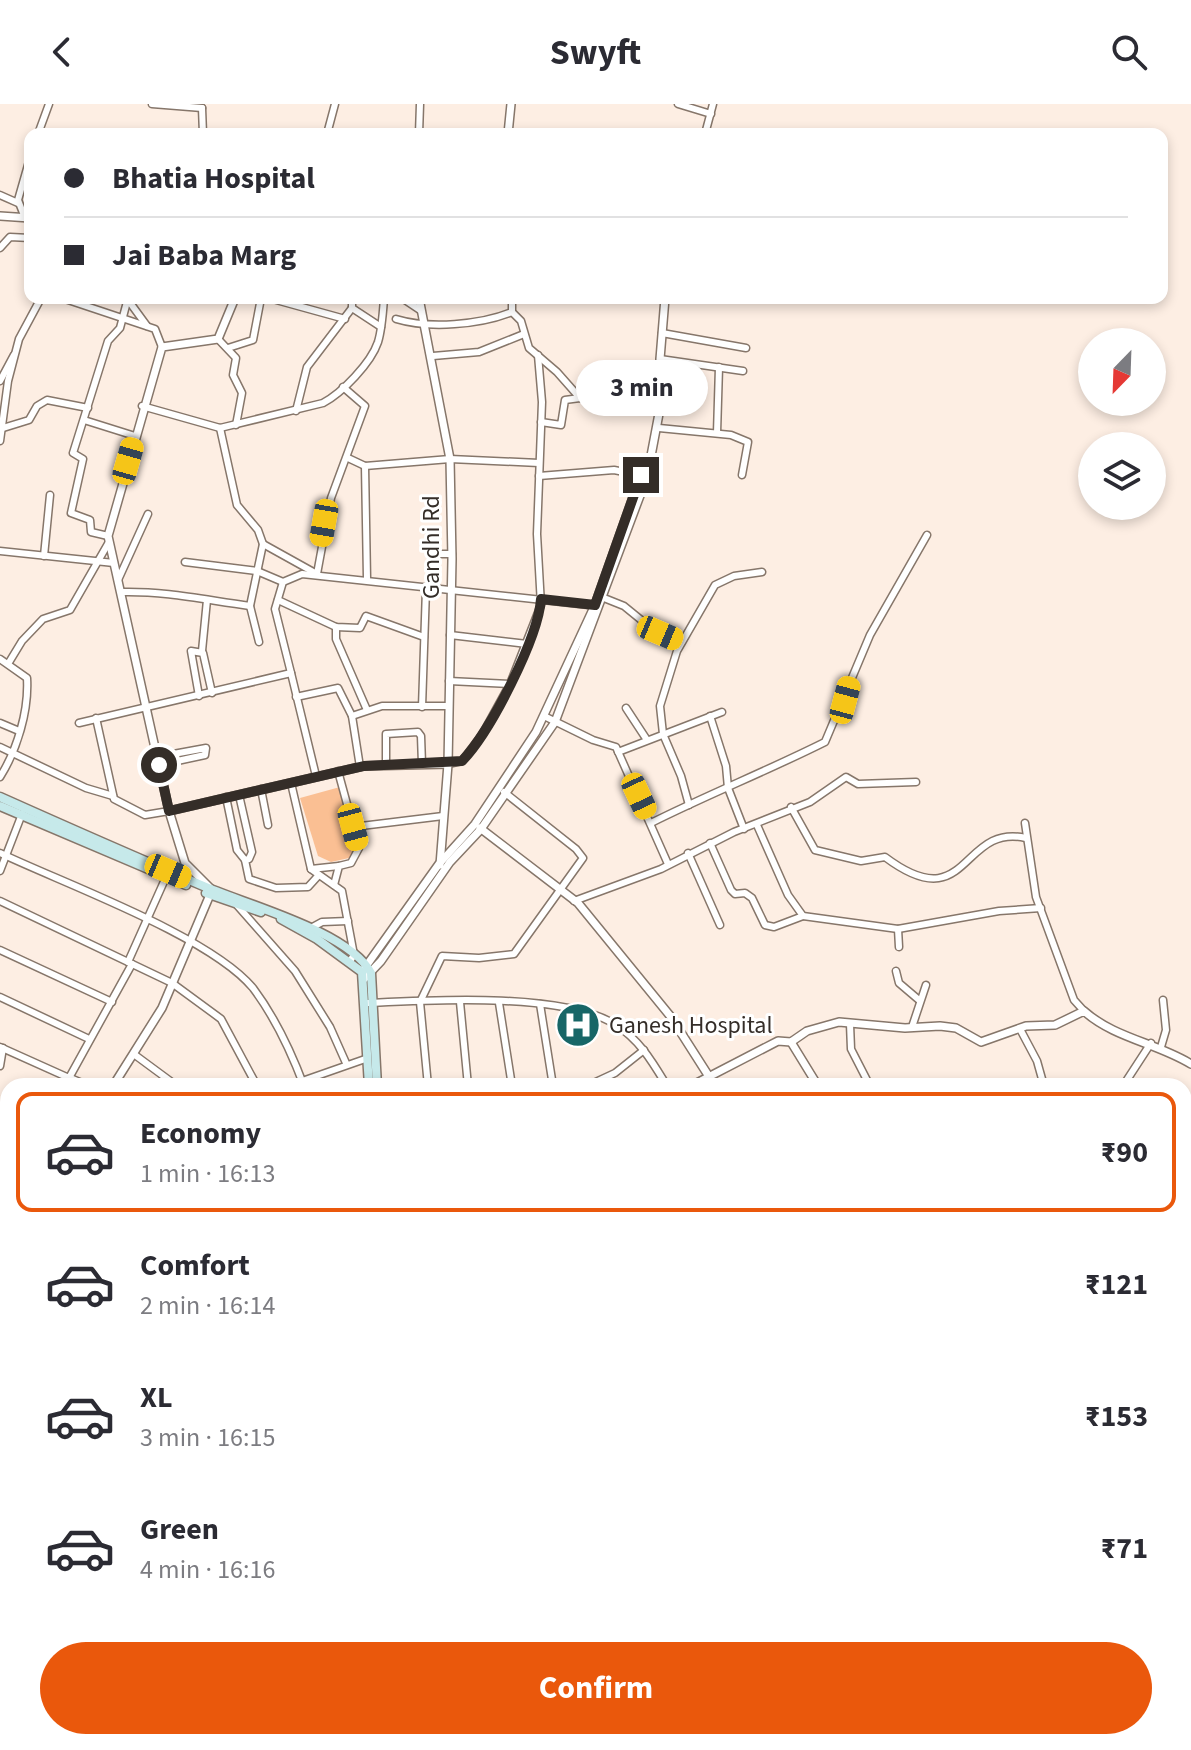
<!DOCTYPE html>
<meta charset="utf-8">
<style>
body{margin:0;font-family:"Source Sans 3",sans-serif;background:#f7f7f7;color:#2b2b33;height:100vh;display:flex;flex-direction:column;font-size:30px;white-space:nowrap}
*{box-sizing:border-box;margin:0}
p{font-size:26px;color:#7c7c81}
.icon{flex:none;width:44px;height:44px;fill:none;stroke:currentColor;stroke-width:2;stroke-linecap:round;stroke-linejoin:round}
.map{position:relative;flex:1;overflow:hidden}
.side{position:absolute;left:0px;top:974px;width:1192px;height:672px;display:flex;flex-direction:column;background:#fff;border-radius:24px 24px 0 0;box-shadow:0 4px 12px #0003}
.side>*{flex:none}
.top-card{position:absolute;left:24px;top:24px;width:1144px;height:176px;border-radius:16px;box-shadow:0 4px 12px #0003;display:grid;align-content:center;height:176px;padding:0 40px;background:#fff}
.needle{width:52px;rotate:203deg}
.buttons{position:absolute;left:1078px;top:224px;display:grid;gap:16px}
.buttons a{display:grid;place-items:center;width:88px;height:88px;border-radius:50%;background:#fff;box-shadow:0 4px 12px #0003;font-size:40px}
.end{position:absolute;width:36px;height:36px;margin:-18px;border:10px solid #342d28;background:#fff;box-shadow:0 0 0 4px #fff}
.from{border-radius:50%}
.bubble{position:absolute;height:56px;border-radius:28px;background:#fff;box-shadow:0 4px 12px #0003;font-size:26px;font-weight:700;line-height:56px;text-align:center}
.car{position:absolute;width:24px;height:48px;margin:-24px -12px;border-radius:10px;box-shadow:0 0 6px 2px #0007;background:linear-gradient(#f5c518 24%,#345 0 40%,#f5c518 0 76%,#345 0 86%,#f5c518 0)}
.top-card b{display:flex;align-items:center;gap:28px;height:76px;font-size:30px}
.top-card b+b{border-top:2px solid #e1e1e2}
.top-card i{width:20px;height:20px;background:#2b2b33}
ul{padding:14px 0 0;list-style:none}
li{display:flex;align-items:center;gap:24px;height:120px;margin:0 16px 12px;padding:0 24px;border:4px solid transparent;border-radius:16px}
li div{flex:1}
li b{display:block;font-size:30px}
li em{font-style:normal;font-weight:700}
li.selected{border-color:#ea580c}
li>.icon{width:72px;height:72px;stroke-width:1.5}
.button{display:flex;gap:16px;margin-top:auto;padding:16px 40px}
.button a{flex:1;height:92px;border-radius:48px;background:#ea580c;color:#fff;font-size:32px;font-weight:700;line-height:92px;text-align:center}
header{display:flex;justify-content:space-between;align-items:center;height:104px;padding:0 40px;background:#fff;font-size:36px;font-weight:700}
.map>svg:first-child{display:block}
.green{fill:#fabf93}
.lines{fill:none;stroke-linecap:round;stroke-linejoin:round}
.minor-casing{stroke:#86766a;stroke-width:9}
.tertiary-casing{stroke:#86766a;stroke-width:10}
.secondary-casing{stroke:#86766a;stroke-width:11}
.minor{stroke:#fff;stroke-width:6}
.tertiary{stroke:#fff;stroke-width:7}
.secondary{stroke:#c6e9ea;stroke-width:8}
.route{stroke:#342d28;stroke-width:10}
.labels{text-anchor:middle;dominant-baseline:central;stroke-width:6;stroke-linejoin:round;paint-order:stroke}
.street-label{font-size:24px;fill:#342d28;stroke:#fff}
.poi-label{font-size:24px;fill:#342d28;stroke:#fff;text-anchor:start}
</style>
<header><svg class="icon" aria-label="back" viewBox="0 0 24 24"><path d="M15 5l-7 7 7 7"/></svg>Swyft<svg class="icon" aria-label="search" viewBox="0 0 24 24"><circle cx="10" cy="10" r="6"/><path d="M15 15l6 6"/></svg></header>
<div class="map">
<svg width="1191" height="1646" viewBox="0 0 1191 1646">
<rect width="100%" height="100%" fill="#fdeee3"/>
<!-- green -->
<polygon class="green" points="340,683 355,746 349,754 331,758 318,752 300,694"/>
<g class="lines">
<!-- minor casing -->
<g class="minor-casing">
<g id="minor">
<polyline points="152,0 202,4"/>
<polyline points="678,0 711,10"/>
<polyline points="202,4 203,30"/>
<polyline points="38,30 49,0"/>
<polyline points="327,30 335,0"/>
<polyline points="419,30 420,0"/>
<polyline points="705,30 713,0"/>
<polyline points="0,91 18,99"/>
<polyline points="25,114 18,96 30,54"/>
<polyline points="0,144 10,133 30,134"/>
<polyline points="62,194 155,225 162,243"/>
<polyline points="269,194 345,215"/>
<polyline points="352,194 352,204 381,223"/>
<polyline points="402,194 420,206"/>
<polyline points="512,194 512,208 521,217 529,244 557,268 580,294 661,299"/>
<polyline points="128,196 147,222"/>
<path d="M 396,215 C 429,225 480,221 512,208"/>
<polyline points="662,229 746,244"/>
<polyline points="218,235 236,254 233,271 242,289 236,321"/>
<polyline points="228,244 253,236 261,194"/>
<polyline points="433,252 479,248 524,230"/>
<polyline points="660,255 743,267"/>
<polyline points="0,277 14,251"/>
<path d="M 142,302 L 220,324 L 323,299 C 342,289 371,259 378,238 C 382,225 383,208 384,194"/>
<polyline points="296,307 307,263 352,204"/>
<polyline points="84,316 135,332"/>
<polyline points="541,318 561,321 565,296 580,294"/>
<polyline points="220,324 237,401 258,426 263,440 250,502 259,538"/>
<polyline points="659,324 731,331 748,338 742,371"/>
<polyline points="0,325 29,316 37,302 47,296 88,304"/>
<polyline points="717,329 719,263"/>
<polyline points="0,337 8,277 19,235 41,194"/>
<polyline points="348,354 365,362 450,355 539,359"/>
<polyline points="365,362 367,474"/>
<polyline points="539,372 614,366 644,372"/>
<polyline points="108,432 91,428 90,416 71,409 83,355 73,349 108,237 120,224 128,194"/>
<polyline points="263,440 317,470 331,394 365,302 343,283"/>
<polyline points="0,447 114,459"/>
<polyline points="430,450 452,450"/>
<polyline points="44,452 50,391"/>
<polyline points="185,458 257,467 283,478"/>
<polyline points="118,476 148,410"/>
<path d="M 122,488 C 166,487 205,496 250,502"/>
<polyline points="599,492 624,502 651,524 681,538"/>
<polyline points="278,496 336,523 360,524 366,512 424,533"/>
<polyline points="336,523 336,535 367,606"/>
<polyline points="450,531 527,540"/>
<polyline points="202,547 207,496"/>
<path d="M 0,555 L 27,574 C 29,607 17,646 0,673"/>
<polyline points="8,560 22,537 43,515 70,506 109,438"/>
<polyline points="291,569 316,672"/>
<polyline points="449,577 510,580"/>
<polyline points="199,592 191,547 203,549 212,589"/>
<polyline points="296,593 338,584 352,612 382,602 449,602"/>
<polyline points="422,603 426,485"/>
<polyline points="626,604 647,636"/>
<polyline points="352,612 360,663"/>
<polyline points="544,612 593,636 616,643 668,760"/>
<polyline points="710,612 726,662 728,684 744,725"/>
<polyline points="96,614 114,695 145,711 169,707"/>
<polyline points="0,619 19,627"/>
<polyline points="79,619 291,569 275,505 283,478 302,470 598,502"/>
<polyline points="0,643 86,684 113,692"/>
<polyline points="618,648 722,608"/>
<polyline points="157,653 206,644 205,651 159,661"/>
<polyline points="386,660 386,630 418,628 421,632 422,660"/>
<polyline points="448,660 462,657 482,631 510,580 541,501 537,430 542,298 538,251"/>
<polyline points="291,679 311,765 342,787 354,851 350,857"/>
<polyline points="261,685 268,721"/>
<polyline points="239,691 252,748 249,755 245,756"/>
<polyline points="226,693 237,746 245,756 249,775 276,784 308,783 318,772"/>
<polyline points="689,701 681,672 663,630 660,602 677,547 715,481 734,472 762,468"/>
<path d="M 791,703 L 815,746 L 861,757 L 885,753 C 969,816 960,719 1026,734"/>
<path d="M 651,719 C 709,690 767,667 825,638 L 870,531 L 927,431"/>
<polyline points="1025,719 1036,793 1074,896 1084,907"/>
<polyline points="757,721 788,791 803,812 898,825 999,807 1041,804"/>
<polyline points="353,723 443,712"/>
<polyline points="710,739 731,786 735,790 745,789 752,794 765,821 774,823 803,812"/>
<path d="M 0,749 C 65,780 210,832 253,884 C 274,912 292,950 304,982"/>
<polyline points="688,749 720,821"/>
<polyline points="311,765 339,762"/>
<polyline points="0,767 22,710"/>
<polyline points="334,781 339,762 351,759 359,744 338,667"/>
<polyline points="0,797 172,879 221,915 257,982"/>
<polyline points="574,797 661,765 734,728 810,698 846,673 858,680 916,678"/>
<polyline points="236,800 295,867 330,923 346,959"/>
<polyline points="311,824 322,818 348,817"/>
<polyline points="898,825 899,843"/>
<polyline points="0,846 112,898"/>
<polyline points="128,858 166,773"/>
<polyline points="896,867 899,879 919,896"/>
<polyline points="0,893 89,935"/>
<polyline points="460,898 468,982"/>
<path d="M 368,899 C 430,896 565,888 616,921 C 640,936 653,959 667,982"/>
<polyline points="499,899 512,982"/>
<polyline points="540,900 553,982"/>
<polyline points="850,920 851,945 870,982"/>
<polyline points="912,923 926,881"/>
<polyline points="1020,925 1037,957 1044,982"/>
<polyline points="0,943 69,974 132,860"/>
<polyline points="1161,943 1166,926 1163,896"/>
<polyline points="135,951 177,982"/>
<polyline points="0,962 3,944"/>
<polyline points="288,982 368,954"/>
<polyline points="428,982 420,898 442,852 479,854 514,850 583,754 576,745 504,688"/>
<polyline points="587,982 615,969 644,946"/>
<polyline points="1123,982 1151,939"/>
<polyline points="1184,1071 1191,1075"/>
<polyline points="0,1236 8,1233"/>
<polyline points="0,1354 8,1355"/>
<polyline points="0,1386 8,1361"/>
<polyline points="0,1500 8,1496"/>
<polyline points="668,1638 701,1646"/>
<polyline points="708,1638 711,1641 726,1638"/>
<polyline points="763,1638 777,1646"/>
<polyline points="905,1638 917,1646"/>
<polyline points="1091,1638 1107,1646"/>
<polyline points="72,1646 78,1638"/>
<polyline points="129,1646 135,1638"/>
<polyline points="247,1646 253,1638"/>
<polyline points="315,1646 318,1638"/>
<polyline points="721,1646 756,1638"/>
<polyline points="959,1646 963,1638"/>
</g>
</g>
<!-- tertiary casing -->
<g class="tertiary-casing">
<g id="tertiary">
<polyline points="508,30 511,0"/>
<polyline points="0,112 30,114"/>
<polyline points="419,194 450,355 452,455 448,660 440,761"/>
<polyline points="169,707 364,662 448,660"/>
<polyline points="480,724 578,799 671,913 708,971"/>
<polyline points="364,865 439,760 475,720 536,628 595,501 641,371 647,365"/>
<polyline points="363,876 381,857 450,758 481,725 555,618 647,373 661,299 660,255 665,194"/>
<polyline points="791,938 818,982"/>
<polyline points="67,982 69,974 88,982"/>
<polyline points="113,982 162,904 212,786 185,759 169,707 108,432 162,243 218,235 235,194"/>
<path d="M 691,982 L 778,937 L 791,938 L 807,927 L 839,918 L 905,924 L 940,922 L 956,924 L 981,938 L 1026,922 L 1055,921 L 1084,907 C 1114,934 1157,939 1191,960"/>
<polyline points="0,1613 8,1613"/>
<polyline points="203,1638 222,1646"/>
<polyline points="518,1638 537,1646"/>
<polyline points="646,1646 649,1638"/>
<polyline points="652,1646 656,1638"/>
</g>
</g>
<!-- secondary casing -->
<g class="secondary-casing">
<g id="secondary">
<path d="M 0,693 C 67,723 133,752 201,781 C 243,800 349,827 371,869 L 377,982"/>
<polyline points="0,702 186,781"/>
<polyline points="206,789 261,808"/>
<polyline points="281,815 317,835 362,868 369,982"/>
<polyline points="0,1285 8,1281"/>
<polyline points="0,1293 8,1290"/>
<polyline points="363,1646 367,1638"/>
</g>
</g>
<!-- minor -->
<use href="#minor" class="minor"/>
<!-- tertiary -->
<use href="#tertiary" class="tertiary"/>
<!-- secondary -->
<use href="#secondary" class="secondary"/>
</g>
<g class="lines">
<!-- route -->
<path class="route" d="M 159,661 L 169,707 L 364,662 L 462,657 C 490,628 538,535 541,495 L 595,501 L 641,371"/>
</g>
<!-- icons -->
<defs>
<g id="hospital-disc" transform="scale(2.3)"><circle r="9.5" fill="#176667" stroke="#fff"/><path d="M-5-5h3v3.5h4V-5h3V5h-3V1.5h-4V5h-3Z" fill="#fff"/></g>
</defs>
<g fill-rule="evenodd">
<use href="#hospital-disc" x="578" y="921"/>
</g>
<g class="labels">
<!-- street labels -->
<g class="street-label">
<text transform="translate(431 443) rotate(-90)">Gandhi Rd</text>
</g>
<!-- poi labels -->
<g class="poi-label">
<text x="609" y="921">Ganesh Hospital</text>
</g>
</g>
</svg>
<div class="buttons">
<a><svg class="needle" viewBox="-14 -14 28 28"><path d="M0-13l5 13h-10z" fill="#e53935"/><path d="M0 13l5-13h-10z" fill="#7c7c81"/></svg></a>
<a><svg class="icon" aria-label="layers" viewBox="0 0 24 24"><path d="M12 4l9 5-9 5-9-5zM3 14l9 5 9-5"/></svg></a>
</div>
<i class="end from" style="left:159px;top:661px"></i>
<i class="end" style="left:641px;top:371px"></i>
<div class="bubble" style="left:576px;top:256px;width:132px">3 min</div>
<i class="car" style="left:128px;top:357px;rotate:16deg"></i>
<i class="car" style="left:324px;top:419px;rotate:190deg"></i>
<i class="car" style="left:660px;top:529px;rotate:113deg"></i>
<i class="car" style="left:845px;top:596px;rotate:15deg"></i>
<i class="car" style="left:639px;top:692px;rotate:155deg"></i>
<i class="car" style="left:353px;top:723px;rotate:165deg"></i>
<i class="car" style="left:168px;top:767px;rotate:113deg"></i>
<div class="top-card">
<b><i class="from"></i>Bhatia Hospital</b>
<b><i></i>Jai Baba Marg</b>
</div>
<section class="side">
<ul>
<li class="selected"><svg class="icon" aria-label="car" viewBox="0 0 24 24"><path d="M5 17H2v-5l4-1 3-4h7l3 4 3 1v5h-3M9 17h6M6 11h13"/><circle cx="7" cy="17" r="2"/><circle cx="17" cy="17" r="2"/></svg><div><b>Economy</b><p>1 min · 16:13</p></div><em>₹90</em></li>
<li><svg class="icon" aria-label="car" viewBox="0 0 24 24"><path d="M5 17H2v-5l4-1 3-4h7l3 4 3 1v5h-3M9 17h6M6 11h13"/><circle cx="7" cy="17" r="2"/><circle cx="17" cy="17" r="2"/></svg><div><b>Comfort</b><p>2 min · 16:14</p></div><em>₹121</em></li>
<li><svg class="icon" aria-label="car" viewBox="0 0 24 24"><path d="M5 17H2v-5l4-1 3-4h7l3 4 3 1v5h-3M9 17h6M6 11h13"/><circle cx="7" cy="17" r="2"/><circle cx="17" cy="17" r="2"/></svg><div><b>XL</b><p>3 min · 16:15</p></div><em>₹153</em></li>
<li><svg class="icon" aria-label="car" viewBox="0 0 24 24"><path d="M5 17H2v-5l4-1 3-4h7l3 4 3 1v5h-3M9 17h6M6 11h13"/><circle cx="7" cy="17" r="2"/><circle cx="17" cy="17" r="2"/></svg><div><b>Green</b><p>4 min · 16:16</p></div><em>₹71</em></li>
</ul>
<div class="button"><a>Confirm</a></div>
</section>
</div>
